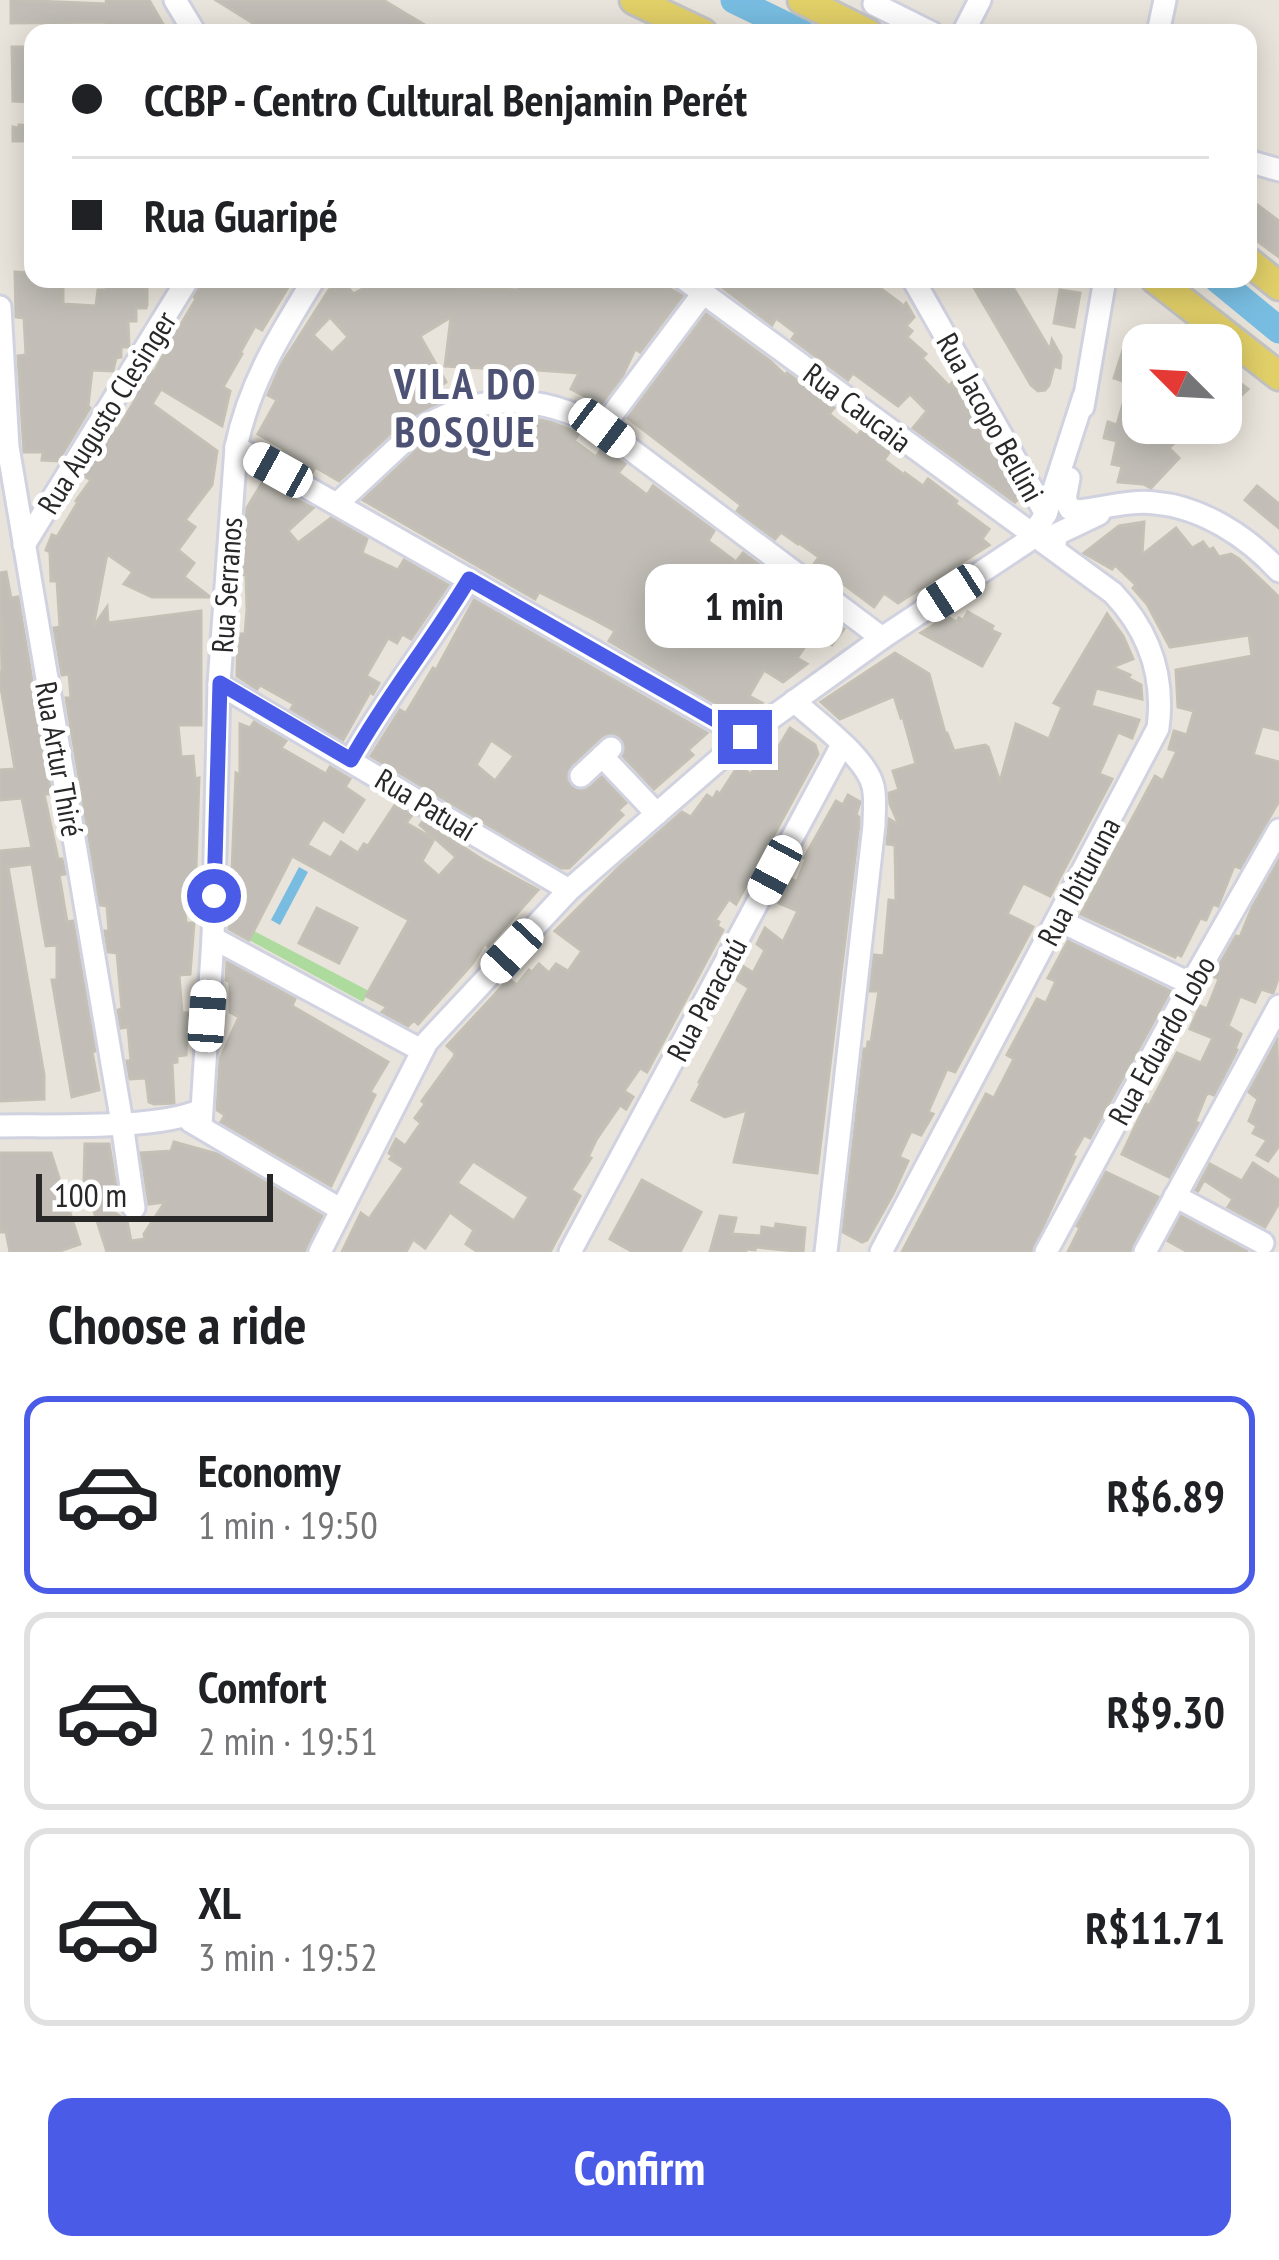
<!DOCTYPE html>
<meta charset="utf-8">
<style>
body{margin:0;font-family:"PT Sans Narrow",sans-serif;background:#f2f2f2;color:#202124;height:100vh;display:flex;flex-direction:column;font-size:45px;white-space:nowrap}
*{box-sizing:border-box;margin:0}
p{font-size:39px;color:#757577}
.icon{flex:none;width:66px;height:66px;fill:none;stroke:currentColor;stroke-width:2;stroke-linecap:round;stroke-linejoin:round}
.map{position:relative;height:1252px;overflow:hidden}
.side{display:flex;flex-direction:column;background:#fff;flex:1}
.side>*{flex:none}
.banner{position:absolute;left:24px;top:24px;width:1233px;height:264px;border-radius:24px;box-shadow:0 6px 30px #0003;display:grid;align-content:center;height:264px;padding:0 48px;background:#fff}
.needle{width:78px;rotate:294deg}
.tools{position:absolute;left:1122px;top:324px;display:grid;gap:24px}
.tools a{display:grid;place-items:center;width:120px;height:120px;border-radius:24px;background:#fff;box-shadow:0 6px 30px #0003;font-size:60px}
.scale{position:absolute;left:36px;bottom:30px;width:237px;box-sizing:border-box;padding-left:12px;border:6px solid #282828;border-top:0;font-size:33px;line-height:42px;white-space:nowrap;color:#282828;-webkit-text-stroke:9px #fff;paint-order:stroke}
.end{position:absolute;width:54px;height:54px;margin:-27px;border:15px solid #4a5be7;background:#fff;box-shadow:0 0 0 6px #fff}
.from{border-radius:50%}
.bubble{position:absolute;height:84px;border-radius:24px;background:#fff;box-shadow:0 6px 30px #0003;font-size:39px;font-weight:600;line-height:84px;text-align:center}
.car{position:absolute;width:36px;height:72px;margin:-36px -18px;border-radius:15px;box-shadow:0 0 9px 3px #0007;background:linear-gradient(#fff 24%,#345 0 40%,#fff 0 76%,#345 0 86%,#fff 0)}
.banner b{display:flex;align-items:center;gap:42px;height:114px;font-size:45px}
.banner b+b{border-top:3px solid #e0e0e0}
.banner i{width:30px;height:30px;background:#202124}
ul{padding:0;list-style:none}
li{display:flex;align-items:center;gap:36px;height:198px;margin:0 24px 18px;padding:0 24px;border:6px solid #e0e0e0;border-radius:24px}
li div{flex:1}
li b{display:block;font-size:45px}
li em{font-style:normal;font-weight:600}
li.current{border-color:#4a5be7}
li>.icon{width:108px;height:108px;stroke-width:1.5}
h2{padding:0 48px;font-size:54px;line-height:144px}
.cta{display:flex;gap:24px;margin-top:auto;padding:24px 48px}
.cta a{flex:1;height:138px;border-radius:24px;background:#4a5be7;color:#fff;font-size:48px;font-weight:600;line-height:138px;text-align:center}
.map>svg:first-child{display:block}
.green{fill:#addb9d}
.water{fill:#78bde1}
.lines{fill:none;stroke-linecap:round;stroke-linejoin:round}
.river{stroke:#78bde1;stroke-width:27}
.building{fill:#c2beb7;stroke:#c4c0b5;stroke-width:3;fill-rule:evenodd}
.minor-casing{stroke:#d1d2e0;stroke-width:27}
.major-casing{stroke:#c3c3c3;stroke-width:33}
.minor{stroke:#fff;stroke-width:21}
.major{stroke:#e1cf68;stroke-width:27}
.route{stroke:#4a5be7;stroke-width:15}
.labels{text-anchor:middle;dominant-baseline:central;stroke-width:10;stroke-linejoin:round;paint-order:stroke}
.street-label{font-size:30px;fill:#282828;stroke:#fff}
.district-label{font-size:42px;font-weight:bold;letter-spacing:3px;fill:#4d5174;stroke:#fff}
</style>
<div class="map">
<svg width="1279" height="1252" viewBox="0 0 1279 1252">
<rect width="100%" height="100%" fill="#e9e4db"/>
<!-- green -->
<polygon class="green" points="254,931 369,991 363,1002 249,940"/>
<!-- water -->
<polygon class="water" points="299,867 308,872 280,925 271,920"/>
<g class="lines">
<!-- river -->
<g class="river">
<polyline points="734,0 802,33"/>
<polyline points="1217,279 1279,330"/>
</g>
</g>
<!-- building -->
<g class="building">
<polygon points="11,0 107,4 106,0 149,0 168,33 118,33 113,24 106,28 106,22 11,23"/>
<polygon points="216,0 383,0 438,33 269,33"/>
<polygon points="12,47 33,47 33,102 13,101"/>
<polygon points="19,125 33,126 33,141 13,141 13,127 19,128"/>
<polygon points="1248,198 1279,221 1279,257 1248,234"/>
<polygon points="15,272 33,273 33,279 56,279 55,288 63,288 63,304 96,306 98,290 106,290 107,283 116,283 116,279 147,279 147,305 146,308 136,308 136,321 128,321 129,347 121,347 121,357 116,358 113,371 92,370 88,406 90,408 58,461 42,460 43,452 24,452 18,356 26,355 24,318 16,317"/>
<polygon points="203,279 293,279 262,330 255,326 240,353 242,354 223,387 230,391 222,426 161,389 152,404 217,451 212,485 185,520 195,527 178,550 194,563 184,577 210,597 152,597 124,584 133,572 107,554 93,627 107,607 108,623 201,611 201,725 178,725 181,757 193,756 195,779 199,778 195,898 184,900 186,923 194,923 190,974 179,975 182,1013 188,1013 186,1055 177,1056 177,1062 172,1063 174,1103 154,1104 149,1102 146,1078 130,1079 127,1061 131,1061 128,1027 121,1028 118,1010 122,1009 117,953 108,952 105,931 109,931 107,906 100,905 66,698 71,698 69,674 62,675 54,628 60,627 57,581 51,581 50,552 46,550 52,535 57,537 78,502 76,501 91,480 84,476 114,428 117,430 137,397 134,395 149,370 154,372 165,352 162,350 174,329 177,331 196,299 194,297"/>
<path d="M 382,279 L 436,279 L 438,286 L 518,290 L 519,279 L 654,279 L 682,296 L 640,352 L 635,349 L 623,375 L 601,404 L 571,389 L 579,373 L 523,369 L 523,387 L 499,387 L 501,369 L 445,366 L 451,317 L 420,336 L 446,382 L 437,388 L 445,400 L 403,422 L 339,481 L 315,467 L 312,473 L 281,455 L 284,449 L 258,434 L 277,400 L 268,395 L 281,365 L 329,290 L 345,283 L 353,294 ZM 330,317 L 348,337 L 332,353 L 313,335 Z"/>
<polygon points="729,279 868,279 904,306 906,303 914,317 906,326 912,331 907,337 926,354 922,358 949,386 952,383 1020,498 1015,502 913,428 927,411 910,394 898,406 853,373 848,380 792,339 796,333 776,318 772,325 722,287"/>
<polygon points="969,279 1008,279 1050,350 1052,340 1061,356 1060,368 1054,366 1049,385 1045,390 1038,391 1031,385"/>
<polygon points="1060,290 1080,293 1074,327 1054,323"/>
<polygon points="706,314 770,361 785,375 787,373 834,408 829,414 857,436 863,429 890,451 884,460 904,475 905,473 923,486 928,479 957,501 955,504 989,529 982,539 989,545 898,603 884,593 874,607 830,574 827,578 812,567 819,557 799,543 798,544 781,532 775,539 737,511 741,505 628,418"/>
<polygon points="1125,344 1143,349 1143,423 1196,423 1169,448 1179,458 1151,488 1143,484 1118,482 1122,466 1112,464 1117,441 1104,438 1108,422 1117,425 1129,383 1114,378"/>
<polygon points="1232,377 1248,389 1221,414 1221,408"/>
<polygon points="523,417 550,422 579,433 574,441 596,457 602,448 625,464 618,473 647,495 653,486 706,525 714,531 708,541 736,562 743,553 780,580 773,590 821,624 797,658 807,664 783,682 764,670 749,696 762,703 745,717 739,717 609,641 615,631 595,620 539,592 535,599 363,500 422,445 436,437 444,442 450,430 458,434 462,427 466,430 470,423 481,420 503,431 508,421 518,427"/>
<polygon points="262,483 313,508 288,531 298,543 331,518 367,539 362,553 398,570 404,560 448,585 411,639 402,634 397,643 388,638 366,676 379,683 373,694 370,692 343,740 291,709 294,704 260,685 257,689 237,676 238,634 245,634 247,610 246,575 242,574 247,508"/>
<polygon points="1257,486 1279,504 1279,528 1245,500"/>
<polygon points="1144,522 1142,555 1176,528 1192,548 1203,542 1209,550 1213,548 1219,557 1231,554 1239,559 1279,597 1279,730 1262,726 1253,755 1279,762 1279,801 1240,868 1234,866 1218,906 1213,904 1206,920 1200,918 1181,956 1177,954 1175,957 1081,914 1155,776 1163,781 1177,751 1169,749 1174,731 1187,735 1194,711 1178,707 1176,670 1252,656 1249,635 1170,647 1147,604 1133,588 1136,585 1115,565 1112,569 1084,553 1119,526"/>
<polygon points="6,572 11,598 18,597 51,794 44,794 58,859 62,859 65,874 59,875 61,886 67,922 73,921 95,1051 92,1052 99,1090 72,1097 52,980 57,980 57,945 46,946 32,864 8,867 44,1075 44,1099 0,1101 0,860 1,851 32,848 22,798 0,800 0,770 15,769 0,682 0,672 2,672 0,573"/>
<path d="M 474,600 L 707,733 L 688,750 L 693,755 L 654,789 L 623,756 L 625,744 L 614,733 L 602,736 L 571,765 L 566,778 L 571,787 L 585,790 L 602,777 L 626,803 L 618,810 L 623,815 L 569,868 L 561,868 L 371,756 L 400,710 L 406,713 L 433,668 L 436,670 ZM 491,740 L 514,756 L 495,781 L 476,765 Z"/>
<polygon points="968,612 993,626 991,630 1000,634 982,666 921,633 947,617 957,622 959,618 963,620"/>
<polygon points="1107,614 1123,636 1133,659 1112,667 1130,675 1128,678 1141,685 1142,699 1096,688 1091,706 1139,720 1132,738 1118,732 1099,774 1112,779 1050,896 1023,883 1007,914 1033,927 955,1072 947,1069 928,1112 933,1114 921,1135 911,1131 899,1157 908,1161 893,1194 867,1240 862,1242 843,1232 864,1049 867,1049 868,1042 871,1042 879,991 870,991 874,955 884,956 889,900 896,901 895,845 887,844 889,819 899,825 890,804 889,793 899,790 893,771 916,764 903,717 901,718 894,696 840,719 821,702 895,653 929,674 945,733 947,733 954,751 985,745 988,747 1000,782 1016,724 1049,739 1062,707 1054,703"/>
<polygon points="828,617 844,629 832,645 816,633"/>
<polygon points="254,722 286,741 281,748 326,774 330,767 350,779 345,787 364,800 343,832 323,819 307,845 331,858 341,842 358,853 364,844 368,846 395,805 412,815 406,823 434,839 422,861 439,876 456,857 420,825 423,821 483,860 538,890 488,946 485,943 472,964 418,1024 414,1020 408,1026 382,1012 387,1007 366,996 409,920 292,856 249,940 229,929 231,885 236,873 232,871 236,773 240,775 240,724 250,728"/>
<path d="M 790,728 L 815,745 L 818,754 L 736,904 L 729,899 L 715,920 L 719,922 L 717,926 L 723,930 L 647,1072 L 640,1068 L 624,1091 L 633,1097 L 626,1109 L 620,1105 L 596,1140 L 588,1157 L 591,1158 L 571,1190 L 580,1196 L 550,1252 L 478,1252 L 466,1244 L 474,1230 L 450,1212 L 425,1248 L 413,1239 L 406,1252 L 342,1252 L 361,1213 L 369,1219 L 404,1168 L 390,1159 L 393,1156 L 389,1153 L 396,1139 L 405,1146 L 421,1123 L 415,1118 L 425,1104 L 422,1101 L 454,1057 L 455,1053 L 447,1046 L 509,979 L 517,985 L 529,970 L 532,972 L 539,964 L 549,973 L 556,964 L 568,971 L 582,951 L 555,931 L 619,867 L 682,812 L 691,817 L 707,795 L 713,799 L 717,792 L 720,794 L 738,766 L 751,774 L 760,759 L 763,761 L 767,754 L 779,746 ZM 473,1161 L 529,1197 L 514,1221 L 457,1183 Z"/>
<polygon points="848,795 860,802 856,815 859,817 859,824 817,1173 734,1162 747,1110 725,1117 692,1100 701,1083 699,1082 749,988 737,980 744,967 753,973 765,950 757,944 765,928 783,942 798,911 779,903 792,879 797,882 806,859 804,858 836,801 843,805"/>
<polygon points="1279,860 1279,976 1273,993 1261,989 1255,1002 1240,996 1228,1026 1241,1034 1235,1049 1237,1050 1214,1095 1209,1093 1206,1095 1195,1122 1198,1123 1169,1177 1122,1154 1146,1104 1149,1106 1177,1053 1201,1063 1213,1038 1190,1029 1200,1006 1207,1009 1219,979 1213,976 1236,936 1240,937 1252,908"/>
<polygon points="317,908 357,928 339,963 299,943"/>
<polygon points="1068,941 1170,991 1090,1138 1084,1135 1072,1156 1075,1157 1031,1252 902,1252 986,1094 994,1098 1014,1059 1007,1055 1037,999 1046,1003 1056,981 1048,978"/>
<polygon points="227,962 295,999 292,1006 388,1062 370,1092 375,1095 331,1186 221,1122 225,1115 217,1110 220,1059 239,1017 230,1012 230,982 226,980"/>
<polygon points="1277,1041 1279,1146 1268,1161 1257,1155 1267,1140 1253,1133 1257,1126 1249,1121 1258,1099 1249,1092"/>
<polygon points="174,1142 217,1154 322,1216 304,1252 107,1252 84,1180 85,1144 109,1144 119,1206 106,1207 127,1221 131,1241 145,1239 144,1234 165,1202 149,1204 141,1153 171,1151"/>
<polygon points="0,1153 51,1153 80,1244 57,1252 10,1252 6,1232 0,1232"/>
<polygon points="1253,1163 1279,1180 1279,1203 1265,1227 1228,1207 1233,1199 1204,1180 1198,1191 1196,1190 1210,1164 1242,1181"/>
<polygon points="1106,1172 1158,1197 1130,1252 1068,1252 1080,1228 1077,1226"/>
<polygon points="642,1180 701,1212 680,1252 633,1252 610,1239"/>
<polygon points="720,1216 736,1218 732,1234 761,1236 762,1227 775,1229 776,1224 805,1228 803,1252 756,1247 755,1250 746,1249 746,1252 710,1252"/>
<polygon points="1181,1216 1248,1252 1188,1252 1168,1241"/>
</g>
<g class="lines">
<!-- minor casing -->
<g class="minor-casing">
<g id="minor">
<polyline points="175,0 195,33"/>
<polyline points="874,4 932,33"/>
<polyline points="963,33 980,0"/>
<polyline points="1158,33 1165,0"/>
<polyline points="1248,161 1279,170"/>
<path d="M 684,279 L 1113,593 C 1149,631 1165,675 1158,728 L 881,1252"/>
<polyline points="913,279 1046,514"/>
<polyline points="0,307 8,447 122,1123 134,1208"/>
<polyline points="1083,407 1105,279"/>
<polyline points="602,428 704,292"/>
<polyline points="236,447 745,737"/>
<path d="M 1069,478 L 1065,499 L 1070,509 L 1079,511 C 1104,508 1131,500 1155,503 C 1202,507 1248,537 1279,571"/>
<path d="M 337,504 L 413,433 C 475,393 538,391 602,428 L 882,638"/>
<polyline points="24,545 188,279"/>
<polyline points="1054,548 1057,534 1099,514"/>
<polyline points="219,684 569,890"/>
<path d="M 794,701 C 817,722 866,757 873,786 C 876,798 874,813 874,825 L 826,1252"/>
<polyline points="602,756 657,814"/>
<path d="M 351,760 C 386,697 432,641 469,579"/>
<polyline points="581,776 611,748"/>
<polyline points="1058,920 1191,984"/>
<polyline points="213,938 421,1050"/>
<polyline points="190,1121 340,1209"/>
<path d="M 201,1125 L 213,938 L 219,684 L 236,447 C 250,381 280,335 314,279"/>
<path d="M 0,1126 C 51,1125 157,1130 201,1110"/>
<polyline points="1175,1196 1263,1243"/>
<polyline points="320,1252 427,1042 569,890 745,737 882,638 1028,541 1046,514 1084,396"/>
<polyline points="570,1252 842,745"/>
<polyline points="1046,1252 1191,984 1279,830"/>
<polyline points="1145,1252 1279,1006"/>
</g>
</g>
<!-- major casing -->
<g class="major-casing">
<g id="major">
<polyline points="634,0 703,33"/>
<polyline points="802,0 868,33"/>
<polyline points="1248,261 1279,286"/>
<polyline points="1155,279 1279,376"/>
</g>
</g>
<!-- minor -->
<use href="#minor" class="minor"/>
<!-- major -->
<use href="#major" class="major"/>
</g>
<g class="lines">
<!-- route -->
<path class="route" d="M 214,896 L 220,683 L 351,760 C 386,697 432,641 469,579 L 745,737"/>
</g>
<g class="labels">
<!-- street labels -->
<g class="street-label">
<text transform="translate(858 407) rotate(37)">Rua Caucaia</text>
<text transform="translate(106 412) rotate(-58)">Rua Augusto Clesinger</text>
<text transform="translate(991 417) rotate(61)">Rua Jacopo Bellini</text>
<text transform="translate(226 585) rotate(-86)">Rua Serranos</text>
<text transform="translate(60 759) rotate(80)">Rua Artur Thiré</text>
<text transform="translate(426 804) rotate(31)">Rua Patuaí</text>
<text transform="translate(1078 881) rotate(-62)">Rua Ibituruna</text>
<text transform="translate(706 999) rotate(-62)">Rua Paracatú</text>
<text transform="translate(1161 1040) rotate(-61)">Rua Eduardo Lobo</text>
</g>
<!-- district labels -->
<g class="district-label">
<text x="466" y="383">VILA DO<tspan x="466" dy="48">BOSQUE</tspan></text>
</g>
</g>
</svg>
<div class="tools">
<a><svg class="needle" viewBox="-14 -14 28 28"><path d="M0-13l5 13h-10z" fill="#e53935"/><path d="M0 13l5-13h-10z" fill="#757577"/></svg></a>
</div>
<div class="scale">100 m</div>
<i class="end from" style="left:214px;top:896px"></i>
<i class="end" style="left:745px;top:737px"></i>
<div class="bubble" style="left:645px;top:564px;width:198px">1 min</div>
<i class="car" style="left:602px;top:428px;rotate:127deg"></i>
<i class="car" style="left:278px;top:470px;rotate:299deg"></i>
<i class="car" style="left:951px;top:593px;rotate:237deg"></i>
<i class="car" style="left:775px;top:870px;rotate:208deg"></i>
<i class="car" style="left:512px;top:951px;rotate:223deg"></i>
<i class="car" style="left:207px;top:1016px;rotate:4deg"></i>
<div class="banner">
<b><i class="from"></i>CCBP - Centro Cultural Benjamin Perét</b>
<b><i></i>Rua Guaripé</b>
</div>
</div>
<section class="side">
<h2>Choose a ride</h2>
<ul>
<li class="current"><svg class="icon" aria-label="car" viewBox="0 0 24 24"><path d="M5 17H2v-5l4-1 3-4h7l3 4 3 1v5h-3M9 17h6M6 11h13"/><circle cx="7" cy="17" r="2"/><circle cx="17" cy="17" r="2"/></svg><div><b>Economy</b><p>1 min · 19:50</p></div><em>R$6.89</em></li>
<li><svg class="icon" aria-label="car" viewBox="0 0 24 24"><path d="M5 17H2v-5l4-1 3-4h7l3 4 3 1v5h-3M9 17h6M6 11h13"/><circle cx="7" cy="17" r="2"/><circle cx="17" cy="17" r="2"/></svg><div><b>Comfort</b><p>2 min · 19:51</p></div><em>R$9.30</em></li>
<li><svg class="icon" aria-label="car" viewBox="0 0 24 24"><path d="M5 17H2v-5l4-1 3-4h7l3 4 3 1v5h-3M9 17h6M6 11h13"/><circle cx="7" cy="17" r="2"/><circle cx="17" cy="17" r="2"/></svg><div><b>XL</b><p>3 min · 19:52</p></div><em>R$11.71</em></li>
</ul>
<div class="cta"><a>Confirm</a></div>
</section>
